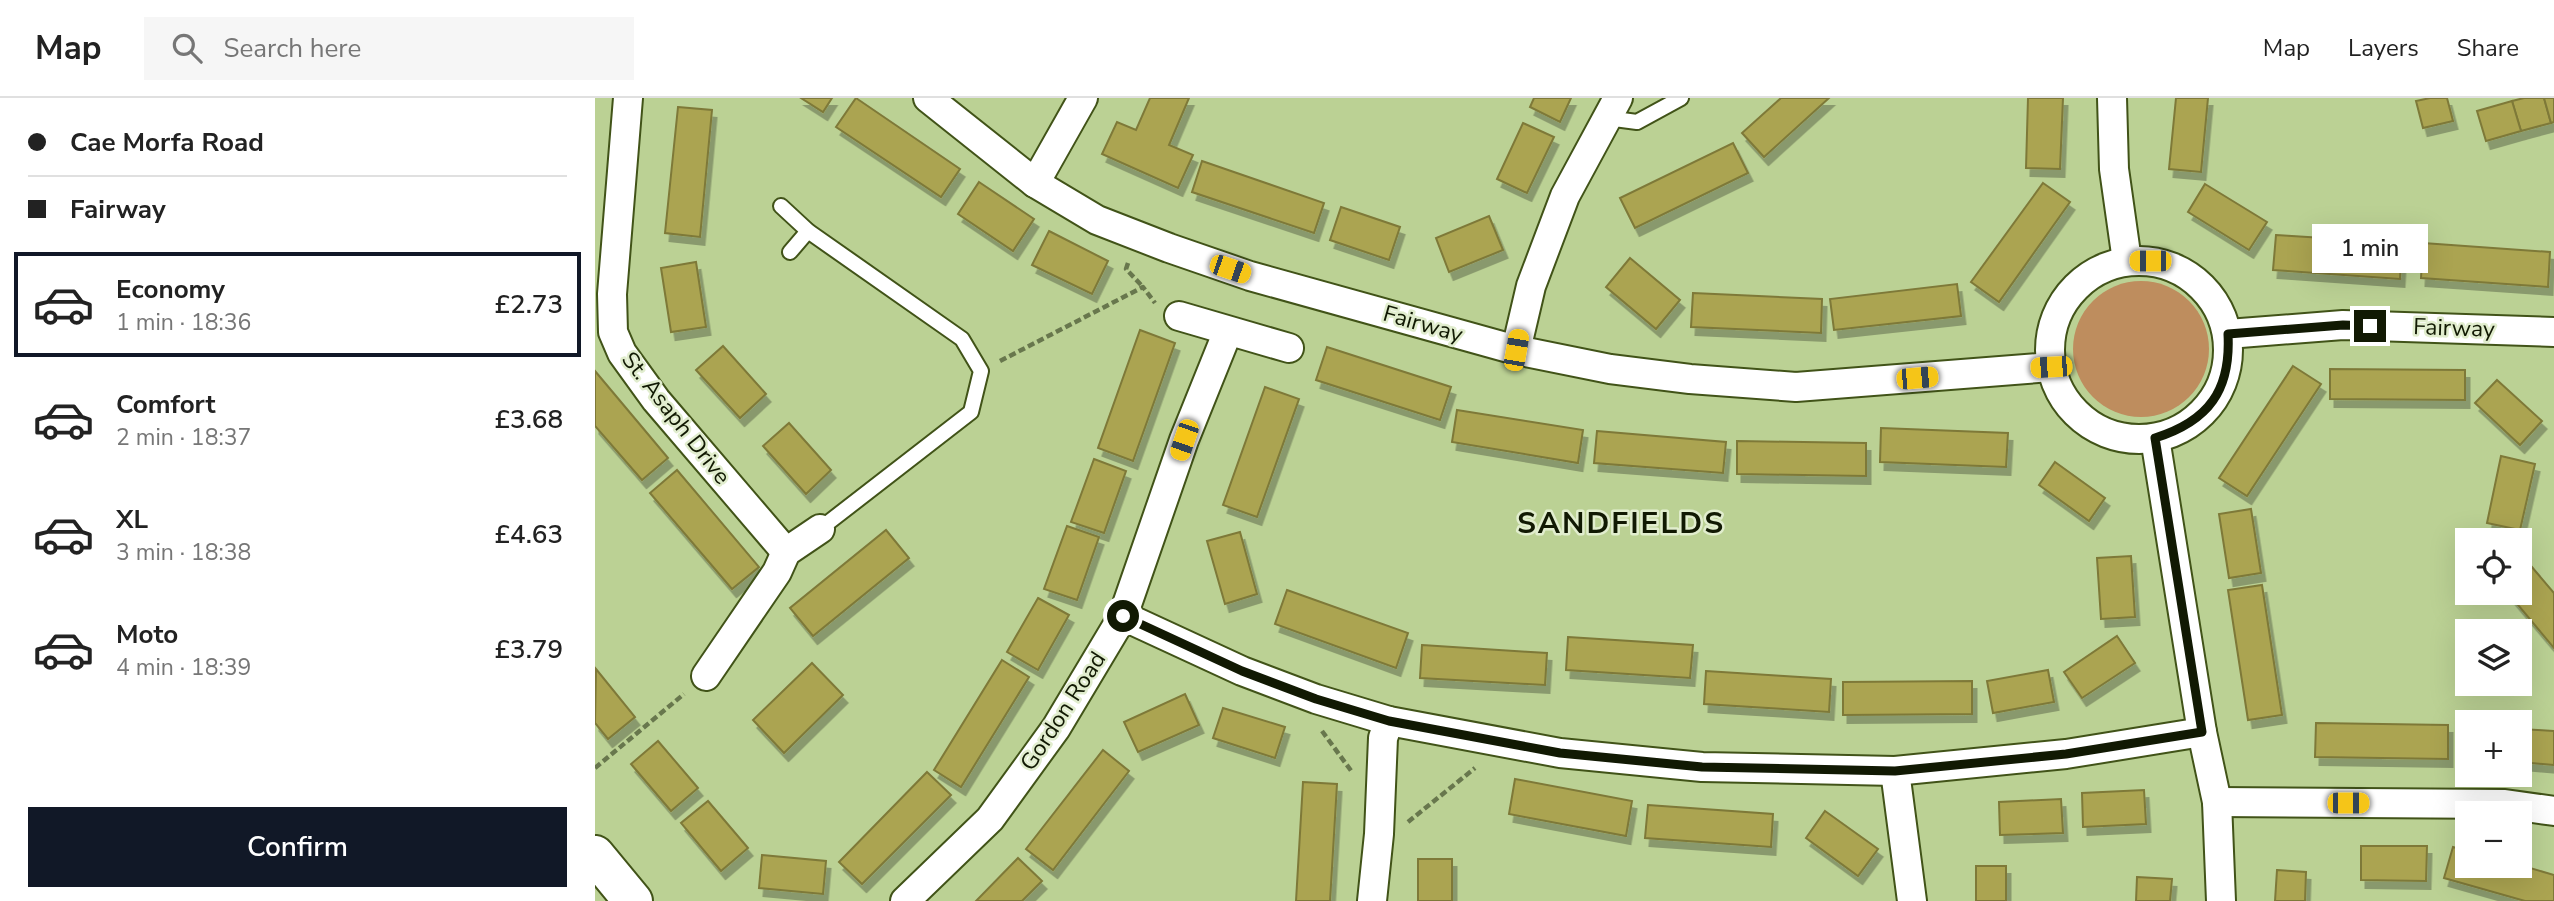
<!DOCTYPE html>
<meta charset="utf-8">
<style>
body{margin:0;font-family:"Nunito Sans",sans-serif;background:#f6f6f6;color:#222;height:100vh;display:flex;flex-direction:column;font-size:26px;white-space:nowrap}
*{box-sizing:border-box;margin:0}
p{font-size:23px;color:#767676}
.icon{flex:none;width:38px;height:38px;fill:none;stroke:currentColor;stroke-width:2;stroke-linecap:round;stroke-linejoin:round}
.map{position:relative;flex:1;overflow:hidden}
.drawer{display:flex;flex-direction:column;background:#fff;width:595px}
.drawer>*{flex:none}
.top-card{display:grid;align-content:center;height:154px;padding:0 28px;background:#fff}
.fabs{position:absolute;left:1860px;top:430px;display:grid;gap:14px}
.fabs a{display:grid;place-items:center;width:77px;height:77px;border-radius:0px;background:#fff;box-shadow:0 7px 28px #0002;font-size:35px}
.end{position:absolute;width:32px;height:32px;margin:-16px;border:9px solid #111903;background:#fff;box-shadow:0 0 0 4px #fff}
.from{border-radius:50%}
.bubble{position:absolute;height:49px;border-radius:0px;background:#fff;box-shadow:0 7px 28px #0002;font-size:23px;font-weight:600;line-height:49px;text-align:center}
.car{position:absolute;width:21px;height:42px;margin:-21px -10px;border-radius:9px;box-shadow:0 0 5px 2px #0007;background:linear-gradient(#f5c518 24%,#345 0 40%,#f5c518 0 76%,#345 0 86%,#f5c518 0)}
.top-card b{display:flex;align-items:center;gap:24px;height:66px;font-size:26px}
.top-card b+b{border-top:2px solid #e0e0e0}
.top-card i{width:18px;height:18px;background:#222}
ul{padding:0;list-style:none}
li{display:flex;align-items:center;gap:21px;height:105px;margin:0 14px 10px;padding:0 14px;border:4px solid transparent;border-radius:0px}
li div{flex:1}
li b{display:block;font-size:26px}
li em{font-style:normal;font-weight:600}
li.selected{border-color:#111827}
li>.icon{width:63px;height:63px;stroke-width:1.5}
.action{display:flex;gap:14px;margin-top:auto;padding:14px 28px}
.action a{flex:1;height:80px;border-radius:0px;background:#111827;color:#fff;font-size:28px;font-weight:600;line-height:80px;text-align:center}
header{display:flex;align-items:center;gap:42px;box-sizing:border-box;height:98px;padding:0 35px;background:#fff;border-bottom:2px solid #e0e0e0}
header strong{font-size:33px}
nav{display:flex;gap:38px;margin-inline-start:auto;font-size:24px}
.search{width:490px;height:63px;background:#f6f6f6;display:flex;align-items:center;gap:18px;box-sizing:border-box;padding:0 24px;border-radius:0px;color:#767676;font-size:26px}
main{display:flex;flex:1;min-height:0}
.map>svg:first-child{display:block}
.green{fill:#be8d5e}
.building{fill:#aba451;stroke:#7e7939;stroke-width:2;filter:url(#shadow)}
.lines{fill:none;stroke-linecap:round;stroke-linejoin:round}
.lane-casing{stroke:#415318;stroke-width:18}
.street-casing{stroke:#415318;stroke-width:32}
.secondary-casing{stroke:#415318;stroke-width:42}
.path{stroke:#68774d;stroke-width:4.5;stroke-dasharray:7 3.5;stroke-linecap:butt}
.lane{stroke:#fff;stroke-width:14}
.street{stroke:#fff;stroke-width:28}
.secondary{stroke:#fff;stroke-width:38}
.route{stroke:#111903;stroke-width:9}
.labels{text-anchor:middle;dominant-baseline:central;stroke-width:5;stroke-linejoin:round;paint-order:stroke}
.street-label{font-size:23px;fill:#111903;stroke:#e1edce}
.district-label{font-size:30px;font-weight:bold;letter-spacing:2px;fill:#111903;stroke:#e1edce}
</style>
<header>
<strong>Map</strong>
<div class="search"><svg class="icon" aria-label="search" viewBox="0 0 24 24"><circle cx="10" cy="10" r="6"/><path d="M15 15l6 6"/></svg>Search here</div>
<nav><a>Map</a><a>Layers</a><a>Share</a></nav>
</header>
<main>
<section class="drawer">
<div class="top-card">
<b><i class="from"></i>Cae Morfa Road</b>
<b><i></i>Fairway</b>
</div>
<ul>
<li class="selected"><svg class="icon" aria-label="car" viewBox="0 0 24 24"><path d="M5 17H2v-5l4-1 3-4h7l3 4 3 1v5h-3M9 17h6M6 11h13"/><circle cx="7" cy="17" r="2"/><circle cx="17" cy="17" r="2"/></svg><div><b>Economy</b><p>1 min · 18:36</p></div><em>£2.73</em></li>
<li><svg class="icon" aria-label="car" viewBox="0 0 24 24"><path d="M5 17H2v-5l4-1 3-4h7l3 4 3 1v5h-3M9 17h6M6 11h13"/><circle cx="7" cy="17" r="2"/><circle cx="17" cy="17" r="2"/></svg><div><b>Comfort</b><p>2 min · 18:37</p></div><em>£3.68</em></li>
<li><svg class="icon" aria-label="car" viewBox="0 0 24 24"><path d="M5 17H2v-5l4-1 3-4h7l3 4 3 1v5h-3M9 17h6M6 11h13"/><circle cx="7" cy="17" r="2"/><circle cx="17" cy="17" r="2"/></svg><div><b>XL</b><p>3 min · 18:38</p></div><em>£4.63</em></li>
<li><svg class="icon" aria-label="car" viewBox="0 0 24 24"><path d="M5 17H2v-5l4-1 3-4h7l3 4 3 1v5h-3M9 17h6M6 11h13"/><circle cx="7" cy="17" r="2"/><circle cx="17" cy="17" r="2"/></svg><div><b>Moto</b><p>4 min · 18:39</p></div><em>£3.79</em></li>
</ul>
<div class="action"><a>Confirm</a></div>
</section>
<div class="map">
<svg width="1959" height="803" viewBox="0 0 1959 803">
<defs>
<filter id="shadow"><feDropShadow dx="4.5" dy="8" stdDeviation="0" flood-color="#0004"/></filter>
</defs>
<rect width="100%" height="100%" fill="#bbd194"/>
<!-- green -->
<circle class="green" cx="1546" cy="251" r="68"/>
<!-- building -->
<g class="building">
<polygon points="206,0 237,0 228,14"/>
<polygon points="261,0 365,71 346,99 241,29"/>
<polygon points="555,0 594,0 574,47 598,57 583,90 507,56 522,24 541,32"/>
<polygon points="939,0 976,0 965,24 935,9"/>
<polygon points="1186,0 1234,0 1169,59 1147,35"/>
<polygon points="1433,0 1468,0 1465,71 1431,70"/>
<polygon points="1581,0 1613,0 1606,74 1574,71"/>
<polygon points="1835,0 1852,0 1858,23 1828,30 1821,3"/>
<polygon points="1929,0 1949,0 1956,25 1926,33 1917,3"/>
<polygon points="1949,0 1959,0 1959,24 1956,25"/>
<polygon points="1917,3 1926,33 1891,43 1882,13"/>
<polygon points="83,9 117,12 105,139 70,135"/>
<polygon points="928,25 959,39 932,95 902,81"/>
<polygon points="1138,45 1153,75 1040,130 1025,100"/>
<polygon points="607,63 729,105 719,135 597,94"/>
<polygon points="384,84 439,121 418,153 363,116"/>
<polygon points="1448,85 1475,104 1404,204 1376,184"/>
<polygon points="1610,86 1672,124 1654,152 1593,114"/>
<polygon points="746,109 805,129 794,162 735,142"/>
<polygon points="894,118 908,152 854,174 841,140"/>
<polygon points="454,133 513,163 497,196 437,167"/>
<polygon points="1681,137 1807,145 1805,181 1678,172"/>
<polygon points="1828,145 1955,154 1953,189 1826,180"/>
<polygon points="1035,160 1085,202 1061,231 1011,189"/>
<polygon points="101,164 111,229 76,234 66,170"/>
<polygon points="1362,186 1366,218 1239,232 1235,201"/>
<polygon points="1098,195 1227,201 1226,235 1096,229"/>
<polygon points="545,232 580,245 538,363 503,350"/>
<polygon points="128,248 171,296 145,320 101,272"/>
<polygon points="732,249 856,289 845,322 721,282"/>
<polygon points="1698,268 1726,286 1652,398 1624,380"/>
<polygon points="1735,271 1870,272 1870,302 1735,301"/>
<polygon points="0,273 73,360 47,382 0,328"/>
<polygon points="1902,282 1947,323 1925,347 1880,305"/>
<polygon points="670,289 704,301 662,419 628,407"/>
<polygon points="862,312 988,332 983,365 857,344"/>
<polygon points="194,325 236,372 211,396 168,348"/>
<polygon points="1286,330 1413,335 1411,369 1285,364"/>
<polygon points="1002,333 1131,344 1128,375 999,365"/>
<polygon points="1142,343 1271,345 1271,378 1142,376"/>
<polygon points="1906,358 1940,366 1925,432 1892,425"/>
<polygon points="499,361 531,373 509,435 476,424"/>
<polygon points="1460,364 1510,400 1494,423 1444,387"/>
<polygon points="82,372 164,469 137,491 55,395"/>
<polygon points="1656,411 1666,475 1634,480 1624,416"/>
<polygon points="472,428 504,439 482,502 449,491"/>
<polygon points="291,432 314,460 218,538 195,510"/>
<polygon points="645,434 662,496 630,506 612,443"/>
<polygon points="1925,455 1959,495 1959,550 1913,495 1925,495"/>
<polygon points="1536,458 1540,519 1506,521 1502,460"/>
<polygon points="1667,487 1687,617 1653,622 1633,492"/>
<polygon points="692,492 813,535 801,570 680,526"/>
<polygon points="443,500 474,517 443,572 412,554"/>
<polygon points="1522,538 1540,565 1487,600 1469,574"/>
<polygon points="973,539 1098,547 1095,580 971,572"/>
<polygon points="827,547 952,555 950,587 825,580"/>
<polygon points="407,562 434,579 366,689 339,672"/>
<polygon points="217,565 248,597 189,655 158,622"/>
<polygon points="1,571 40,619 13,641 0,625"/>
<polygon points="1453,572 1459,604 1398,615 1392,583"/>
<polygon points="1111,573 1236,581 1234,614 1109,606"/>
<polygon points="1377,583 1377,616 1248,617 1248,584"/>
<polygon points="590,596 604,627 543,654 529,624"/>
<polygon points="628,610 690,629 680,660 618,640"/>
<polygon points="1721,625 1853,627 1853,661 1720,659"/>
<polygon points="1925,631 1959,633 1959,667 1925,664"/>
<polygon points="63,643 103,690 76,713 36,666"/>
<polygon points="508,652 534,673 458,772 431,751"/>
<polygon points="332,674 356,697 267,786 244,764"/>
<polygon points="920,681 1037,703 1031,738 914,716"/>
<polygon points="708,684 742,686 735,803 701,803"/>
<polygon points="1549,692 1551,726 1488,729 1487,695"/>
<polygon points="1466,701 1468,735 1405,737 1404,704"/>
<polygon points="113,703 153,750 126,773 86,725"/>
<polygon points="1053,707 1178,716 1176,749 1050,740"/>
<polygon points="1230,713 1283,751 1263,778 1211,740"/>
<polygon points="1766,748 1832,748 1831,783 1766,782"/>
<polygon points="1858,749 1872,753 1872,768 1925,767 1959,777 1959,803 1930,803 1849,780"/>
<polygon points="167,757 231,763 228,796 164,790"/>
<polygon points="423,760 447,783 427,803 381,803"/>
<rect x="823" y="761" width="34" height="42"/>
<rect x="1381" y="768" width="30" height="35"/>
<polygon points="1682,772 1711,774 1710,803 1680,803"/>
<polygon points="1542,779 1577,781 1575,803 1541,803"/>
</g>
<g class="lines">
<!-- lane casing -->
<g class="lane-casing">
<g id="lane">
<polyline points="1012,20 1042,24 1086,0"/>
<polyline points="186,108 213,133 367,241 386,273 376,314 225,431"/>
<polyline points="195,154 213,133"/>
</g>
</g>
<!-- street casing -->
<g class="street-casing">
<g id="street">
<polyline points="33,0 17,196 18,234 27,255 61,302 191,454"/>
<polyline points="333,0 440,85 502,122 574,150 655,178 921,252 1015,271 1095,281 1201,289 1456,269"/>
<polyline points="1517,0 1519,71 1532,163"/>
<polyline points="440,85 488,0"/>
<circle cx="1544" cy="252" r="89"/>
<polyline points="584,218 694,250"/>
<polyline points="1633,236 1748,227 1959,234"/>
<polyline points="921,252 936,188 970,98 1023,0"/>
<polyline points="1560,340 1607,634 1622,704 1626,803"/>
<polyline points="528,518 647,573 721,601 794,623 965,655 1107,669 1300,673 1471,656 1607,634"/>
<polyline points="111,578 182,474 191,454 225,431"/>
<polyline points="1300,673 1317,803"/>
<polyline points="1622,704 1910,706 1959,713"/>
<polyline points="310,803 395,721 461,630 528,518 589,342 633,233"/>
<polyline points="777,803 784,736 788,640 794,623"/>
</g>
</g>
<!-- secondary casing -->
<g class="secondary-casing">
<polyline id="secondary" points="0,757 38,803"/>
</g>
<!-- path -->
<g class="path">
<polyline points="533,165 531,171 548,189"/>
<polyline points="405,263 548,189 560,205"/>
<polyline points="727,633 757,674"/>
<polyline points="0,670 89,596"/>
<polyline points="813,724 880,670"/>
</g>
<!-- lane -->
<use href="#lane" class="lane"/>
<!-- street -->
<use href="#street" class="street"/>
<!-- secondary -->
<use href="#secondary" class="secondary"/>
</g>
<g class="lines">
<!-- route -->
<path class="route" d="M 528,518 L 647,573 L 721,601 L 794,623 L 965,655 L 1107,669 L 1300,673 L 1471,656 L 1607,634 L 1560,340 C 1614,323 1636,292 1633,236 L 1748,227 L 1775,228"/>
</g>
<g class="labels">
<!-- street labels -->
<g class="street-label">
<text transform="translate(828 226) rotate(16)">Fairway</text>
<text transform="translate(1859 230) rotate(2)">Fairway</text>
<text transform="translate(81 320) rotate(52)">St. Asaph Drive</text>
<text transform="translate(468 613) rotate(-57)">Gordon Road</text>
</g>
<!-- district labels -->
<g class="district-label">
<text x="1026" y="425">SANDFIELDS</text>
</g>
</g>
</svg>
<div class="fabs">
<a><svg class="icon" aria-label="locate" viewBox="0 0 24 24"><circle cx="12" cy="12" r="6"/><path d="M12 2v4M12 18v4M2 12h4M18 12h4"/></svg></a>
<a><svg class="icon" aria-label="layers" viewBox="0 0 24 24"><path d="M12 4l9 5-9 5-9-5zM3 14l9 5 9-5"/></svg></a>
<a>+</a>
<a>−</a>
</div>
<i class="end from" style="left:528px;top:518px"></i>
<i class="end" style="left:1775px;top:228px"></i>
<div class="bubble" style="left:1717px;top:126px;width:116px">1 min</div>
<i class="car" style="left:1555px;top:163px;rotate:270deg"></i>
<i class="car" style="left:635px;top:171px;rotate:109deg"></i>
<i class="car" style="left:921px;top:252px;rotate:10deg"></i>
<i class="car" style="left:1456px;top:269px;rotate:267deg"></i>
<i class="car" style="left:1322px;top:280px;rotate:85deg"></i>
<i class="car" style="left:589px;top:342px;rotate:199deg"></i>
<i class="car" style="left:1753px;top:705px;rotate:90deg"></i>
</div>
</main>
